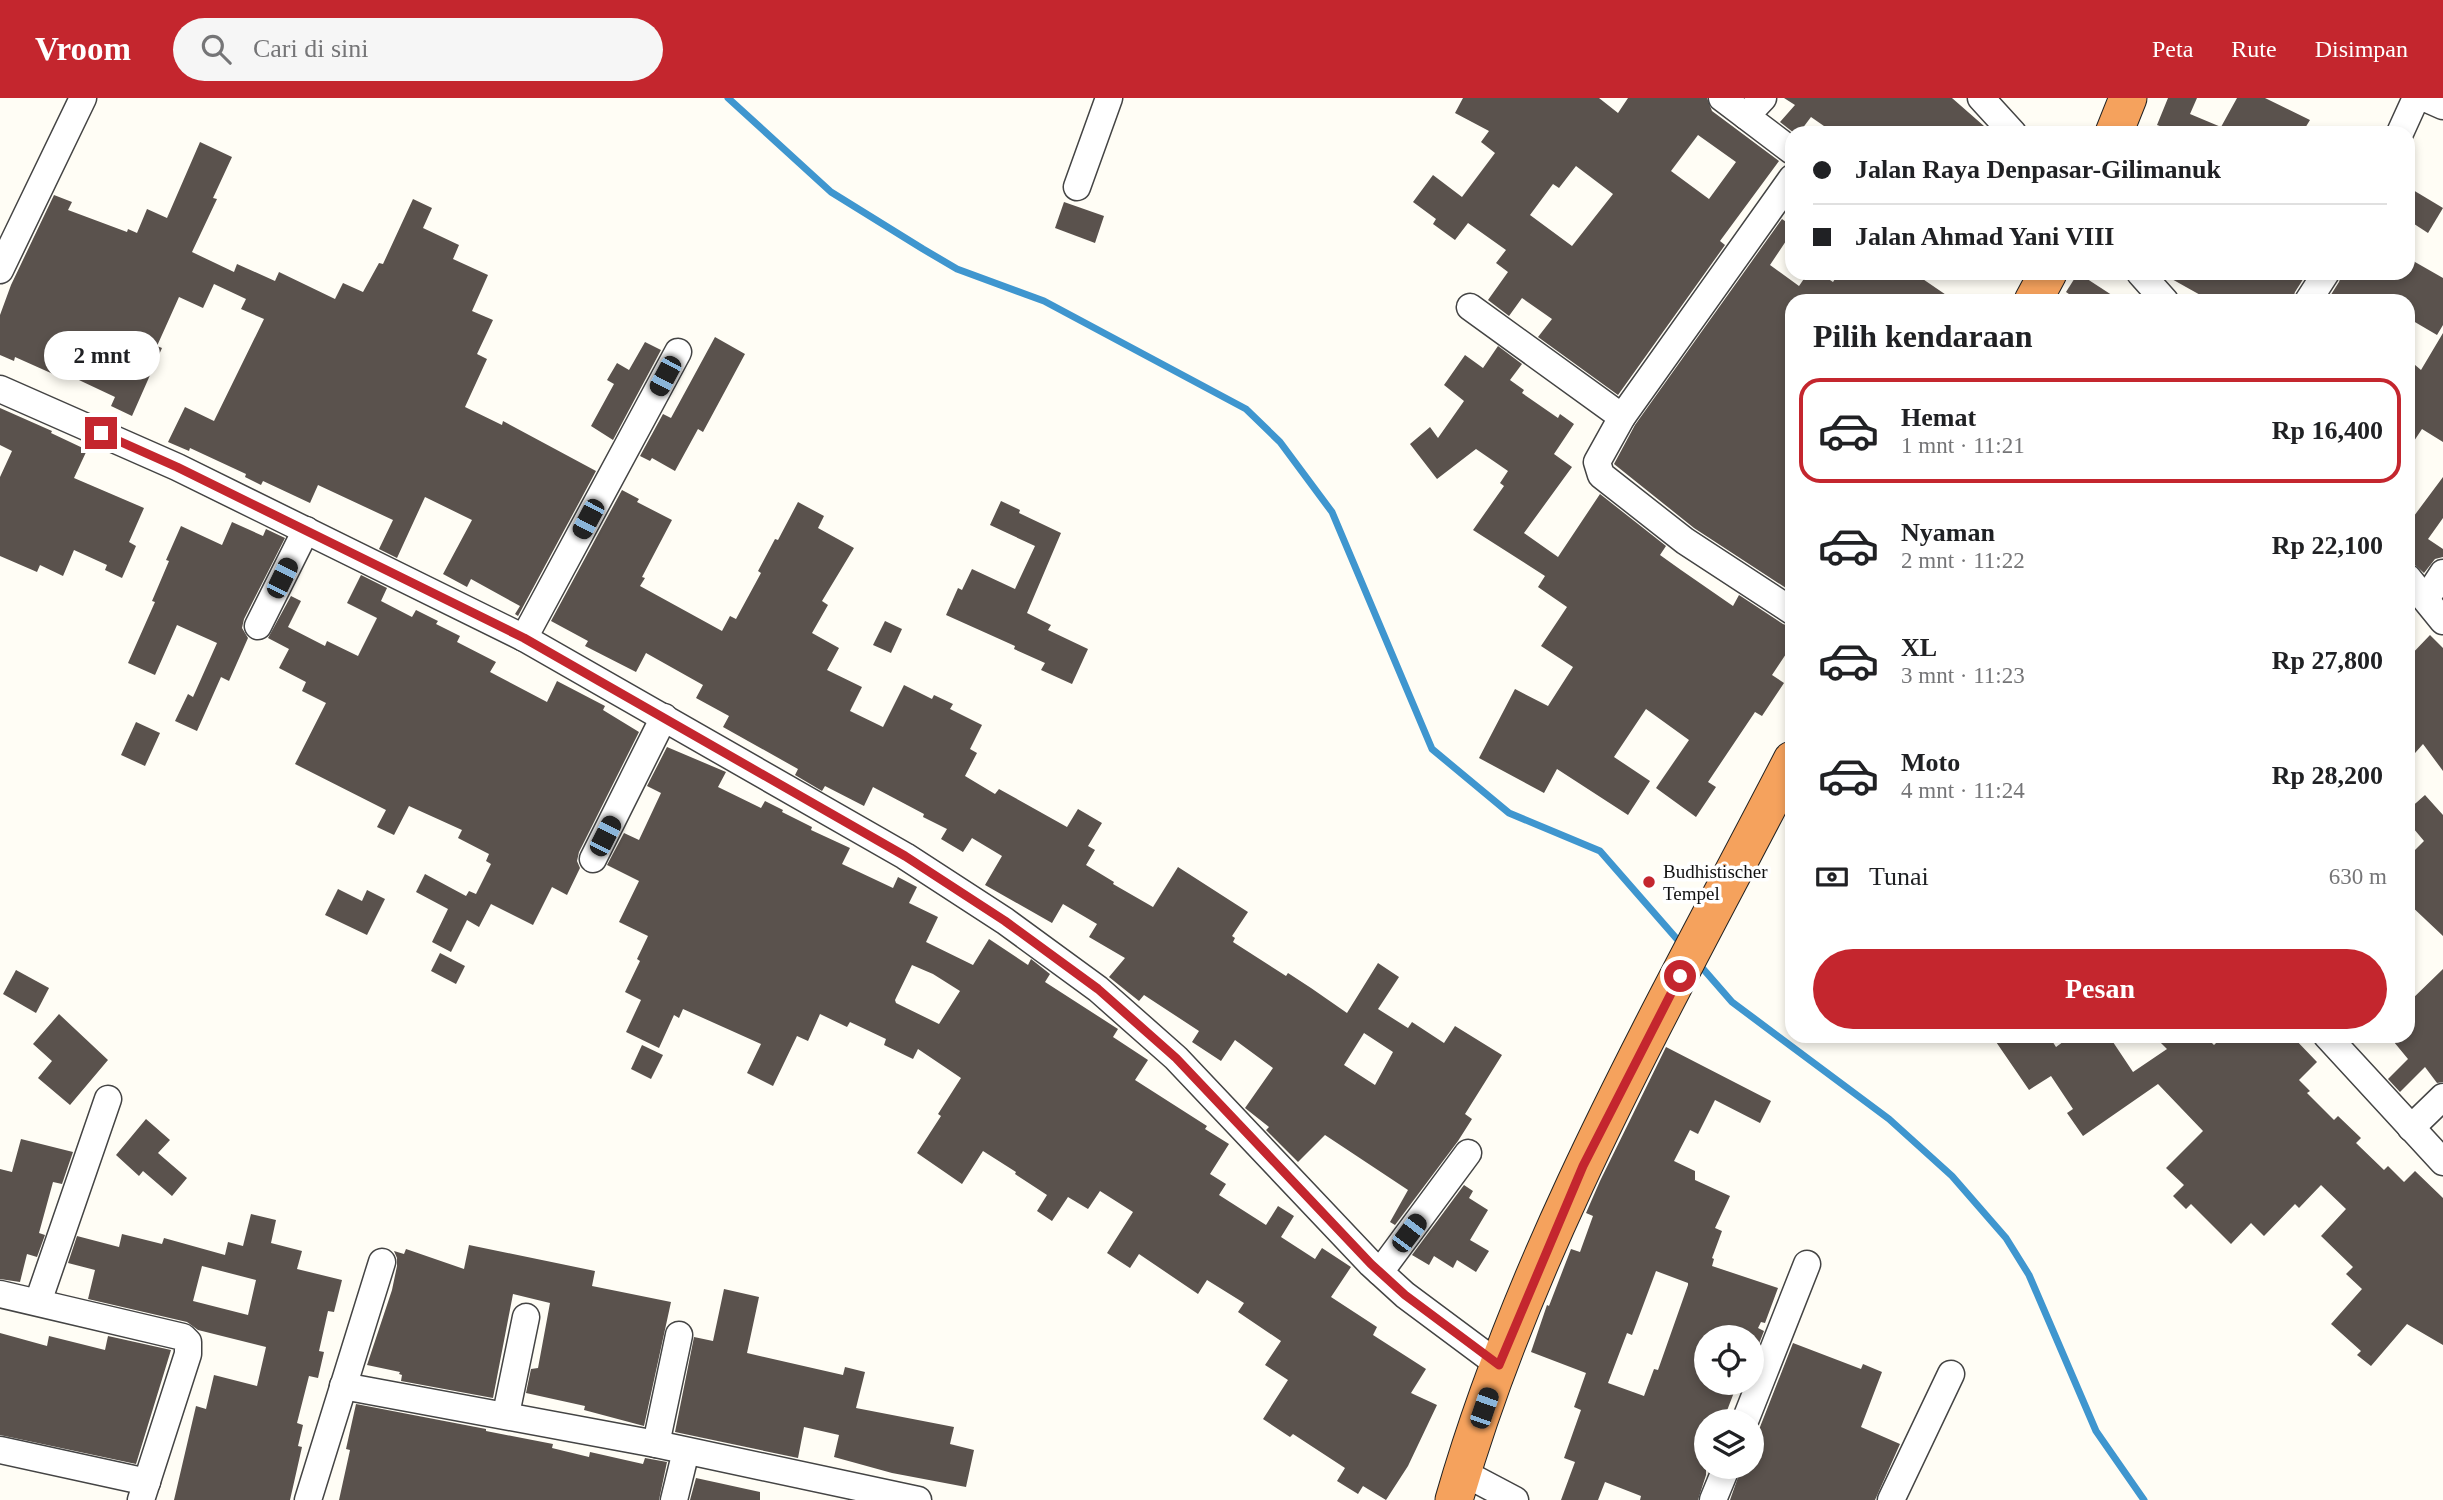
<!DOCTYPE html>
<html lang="id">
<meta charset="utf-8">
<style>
body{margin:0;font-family:Georgia,serif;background:#f6f6f6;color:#202124;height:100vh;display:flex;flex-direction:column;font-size:26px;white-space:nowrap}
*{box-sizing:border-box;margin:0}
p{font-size:23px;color:#757577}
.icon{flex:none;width:38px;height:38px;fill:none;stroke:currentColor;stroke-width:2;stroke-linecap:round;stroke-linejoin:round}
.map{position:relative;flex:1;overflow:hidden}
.details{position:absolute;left:1785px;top:196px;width:630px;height:749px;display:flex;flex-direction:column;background:#fff;border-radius:21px;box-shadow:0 4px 10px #0003}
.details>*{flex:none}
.banner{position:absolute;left:1785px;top:28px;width:630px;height:154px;border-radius:21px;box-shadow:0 4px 10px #0003;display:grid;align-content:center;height:154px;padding:0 28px;background:#fff}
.fabs{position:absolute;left:1694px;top:1227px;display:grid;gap:14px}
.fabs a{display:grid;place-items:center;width:70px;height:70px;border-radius:50%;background:#fff;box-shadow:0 4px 10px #0003;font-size:35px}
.end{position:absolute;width:32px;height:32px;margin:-16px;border:9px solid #c4262e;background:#fff;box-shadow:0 0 0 4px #fff}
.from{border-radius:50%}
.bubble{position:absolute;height:49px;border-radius:24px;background:#fff;box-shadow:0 4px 10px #0003;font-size:23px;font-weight:700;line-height:49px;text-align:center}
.car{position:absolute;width:21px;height:42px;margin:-21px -10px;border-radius:9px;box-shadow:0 0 5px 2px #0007;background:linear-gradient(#222 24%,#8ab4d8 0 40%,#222 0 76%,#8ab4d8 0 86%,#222 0)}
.banner b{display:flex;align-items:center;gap:24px;height:66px;font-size:26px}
.banner b+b{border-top:2px solid #e0e0e0}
.banner i{width:18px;height:18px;background:#202124}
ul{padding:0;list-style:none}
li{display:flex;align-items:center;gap:21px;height:105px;margin:0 14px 10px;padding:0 14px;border:4px solid transparent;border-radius:21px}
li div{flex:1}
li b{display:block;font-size:26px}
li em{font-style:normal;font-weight:700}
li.on{border-color:#c4262e}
li>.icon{width:63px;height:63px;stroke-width:1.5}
h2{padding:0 28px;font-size:32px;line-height:84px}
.pay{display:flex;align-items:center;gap:18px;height:77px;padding:0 28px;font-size:26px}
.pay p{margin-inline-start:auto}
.button{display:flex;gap:14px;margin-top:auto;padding:14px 28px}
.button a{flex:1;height:80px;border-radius:42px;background:#c4262e;color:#fff;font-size:28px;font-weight:700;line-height:80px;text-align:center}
header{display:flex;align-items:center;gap:42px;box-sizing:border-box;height:98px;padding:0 35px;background:#c4262e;color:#fff}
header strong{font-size:33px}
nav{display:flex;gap:38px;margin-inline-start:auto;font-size:24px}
.search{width:490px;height:63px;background:#f6f6f6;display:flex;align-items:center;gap:18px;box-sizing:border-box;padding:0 24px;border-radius:38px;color:#757577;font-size:26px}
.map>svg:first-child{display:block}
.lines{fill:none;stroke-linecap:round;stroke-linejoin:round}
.stream{stroke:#3f96cf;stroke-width:7}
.building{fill:#5a524d;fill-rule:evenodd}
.minor-casing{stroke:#444;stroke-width:29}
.highway-casing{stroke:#222;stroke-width:39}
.minor{stroke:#fff;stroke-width:26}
.highway{stroke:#f5a25d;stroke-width:37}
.route{stroke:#c4262e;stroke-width:9}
.poi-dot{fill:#c4262e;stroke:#fff;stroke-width:2.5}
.labels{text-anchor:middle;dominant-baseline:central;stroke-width:7;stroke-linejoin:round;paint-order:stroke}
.poi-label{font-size:19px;fill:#111;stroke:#fff;text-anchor:start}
</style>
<header>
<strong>Vroom</strong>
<div class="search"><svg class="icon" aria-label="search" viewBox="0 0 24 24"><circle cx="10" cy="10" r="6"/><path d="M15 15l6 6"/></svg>Cari di sini</div>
<nav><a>Peta</a><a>Rute</a><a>Disimpan</a></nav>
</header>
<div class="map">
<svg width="2443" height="1402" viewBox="0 0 2443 1402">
<rect width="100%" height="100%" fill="#fffdf5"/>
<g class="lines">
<!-- stream -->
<g class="stream">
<polyline points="728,0 831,94 923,151 957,171 1044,203 1246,311 1280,344 1332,414 1432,651 1509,715 1600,753 1683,848"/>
<polyline points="1698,865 1732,904 1889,1021 1952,1078 2006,1140 2029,1177 2096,1333 2144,1402"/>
</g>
</g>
<!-- building -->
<g class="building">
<path d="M 1463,0 L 1599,0 L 1618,15 L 1628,0 L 1707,0 L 1712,13 L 1779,63 L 1720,143 L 1725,147 L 1618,297 L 1538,239 L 1552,221 L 1522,200 L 1509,218 L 1488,202 L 1508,174 L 1496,165 L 1506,152 L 1468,125 L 1455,142 L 1433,126 L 1436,121 L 1413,104 L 1433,77 L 1462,99 L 1495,55 L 1481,44 L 1489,33 L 1455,15 ZM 1698,37 L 1736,64 L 1709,101 L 1671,73 ZM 1576,68 L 1613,96 L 1572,148 L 1530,117 L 1553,86 L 1559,90 Z"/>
<polygon points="1784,0 1952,0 1992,35 1834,35 1811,19 1799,35 1794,35 1780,24 1795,7"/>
<polygon points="2168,0 2197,0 2190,16 2221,29 2237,0 2265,0 2310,22 2302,35 2178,35 2157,27"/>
<polygon points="200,44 232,59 213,100 217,101 192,154 234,174 237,166 275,183 279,174 335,201 343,185 363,194 379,165 383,166 413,101 432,110 423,130 459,147 453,161 488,177 472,213 493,222 477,256 487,261 465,309 502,327 503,323 596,373 518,518 515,516 520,508 471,481 467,489 443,476 472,422 425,399 397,460 379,451 393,422 318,387 310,405 263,383 261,387 245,379 246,376 190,350 189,353 168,344 185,309 214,323 264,221 241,211 246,201 214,186 203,210 179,199 157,248 162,250 132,318 111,308 115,299 64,275 62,280 15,259 14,263 0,257 0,217 11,187 54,97 72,104 68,112 127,134 128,131 137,135 147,111 167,120"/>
<polygon points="2408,89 2443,110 2428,135 2408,122"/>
<polygon points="1064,104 1104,118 1095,145 1055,130"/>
<polygon points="1782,121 1792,128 1792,134 1770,167 1799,188 1808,175 1819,175 1833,184 1839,175 1914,175 1955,203 1898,203 1887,196 1882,203 1792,203 1792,494 1694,430 1614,366 1635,327"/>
<polygon points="2408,160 2443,180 2443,227 2437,237 2408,220 2408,203 2327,203 2339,184 2342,175 2408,175"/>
<polygon points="2078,175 2121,203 2079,203 2066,194"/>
<polygon points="2161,175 2307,175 2295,194 2292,203 2211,203"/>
<polygon points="2443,235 2443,344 2422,331 2408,352 2408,261 2421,272"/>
<polygon points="715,239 745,256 703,334 698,331 675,373 652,360 650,363 640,358 663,316 671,320"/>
<polygon points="645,244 661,252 613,342 591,328 614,286 607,282 617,265 629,272"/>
<polygon points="1498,248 1522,266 1510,282 1524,292 1522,295 1558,320 1560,316 1574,326 1554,356 1572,369 1524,435 1558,459 1600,396 1666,448 1660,457 1681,472 1733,508 1739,497 1783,526 1792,529 1792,547 1772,577 1784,585 1762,618 1755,614 1708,684 1716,689 1696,719 1656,690 1689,642 1646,611 1614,659 1650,683 1628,717 1557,671 1544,695 1479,660 1515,591 1548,608 1573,569 1541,548 1567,509 1538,489 1545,478 1473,432 1504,388 1500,385 1508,373 1476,351 1437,381 1410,346 1430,329 1438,340 1464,303 1444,287 1465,257 1483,270"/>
<polygon points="0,310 52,333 51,335 87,352 74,380 144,410 129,444 136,448 122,480 105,472 107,467 74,452 63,478 40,467 37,474 0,458 0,379 12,353 0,347"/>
<polygon points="2443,379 2443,420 2428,441 2443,451 2443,459 2435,461 2424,475 2414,466 2408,465 2408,426"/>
<path d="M 622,392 L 639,401 L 637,404 L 672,422 L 642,479 L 645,480 L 640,488 L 722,533 L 730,518 L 736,521 L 761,475 L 758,473 L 775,441 L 778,442 L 798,404 L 824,418 L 818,430 L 854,450 L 822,503 L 828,507 L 812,535 L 839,550 L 827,572 L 862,589 L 850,613 L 883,629 L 904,587 L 932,601 L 934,597 L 953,606 L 950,611 L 982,627 L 970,651 L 977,655 L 965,678 L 995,696 L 999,691 L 1067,729 L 1078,711 L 1102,725 L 1088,748 L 1095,752 L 1086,767 L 1114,784 L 1113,786 L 1153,809 L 1178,769 L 1248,814 L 1232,838 L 1235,840 L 1233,844 L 1286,878 L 1288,875 L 1311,890 L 1347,915 L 1378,865 L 1399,879 L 1378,911 L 1408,930 L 1412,924 L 1444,945 L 1455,928 L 1502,957 L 1465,1016 L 1472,1021 L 1458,1043 L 1395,1127 L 1390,1124 L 1408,1092 L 1325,1037 L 1298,1064 L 1266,1032 L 1269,1029 L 1245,1010 L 1273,970 L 1235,942 L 1221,963 L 1192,944 L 1199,933 L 1144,897 L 1139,903 L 1109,879 L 1125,860 L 1089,839 L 1097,826 L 1063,806 L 1052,825 L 985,787 L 1002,758 L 972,740 L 963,754 L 941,741 L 947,731 L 923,719 L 924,716 L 873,689 L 864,708 L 825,688 L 822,693 L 795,677 L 798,671 L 723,629 L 729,618 L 696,600 L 703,587 L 646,555 L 636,574 L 585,548 L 588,543 L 551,523 ZM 1364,935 L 1393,954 L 1375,987 L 1344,967 Z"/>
<polygon points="1001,403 1020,412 1019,415 1061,435 1027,515 1051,527 1048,532 1088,551 1072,586 1041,572 1045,565 1014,551 1015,548 946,517 958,490 962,492 972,471 1015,491 1035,448 990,427"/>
<polygon points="232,424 263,438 266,431 285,440 244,521 242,530 248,540 229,583 221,579 197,633 175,623 188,596 193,599 217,545 177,527 155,577 128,565 155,504 152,503 169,463 166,462 181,428 222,447"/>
<polygon points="361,477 387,490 381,503 412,519 416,512 438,523 436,526 460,538 457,544 496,564 490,574 547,604 557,583 605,608 603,612 639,634 579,754 577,763 580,770 567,797 552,789 533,827 491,806 479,829 467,822 451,854 432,844 448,811 416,794 425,776 466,798 469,793 476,796 491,766 486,763 489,756 458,740 462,732 409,708 394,737 377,729 386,712 295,666 326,605 302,593 306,584 279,570 289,551 268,540 291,498 301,503 288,529 325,548 327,543 358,558 377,520 347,505"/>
<polygon points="885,523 902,531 891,555 873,547"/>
<polygon points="2430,537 2443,550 2443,673 2423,646 2408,663 2408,560"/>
<polygon points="136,624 160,635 145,668 121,657"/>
<path d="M 667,649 L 726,674 L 718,689 L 761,710 L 765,703 L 783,712 L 782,714 L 812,729 L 811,732 L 850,750 L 842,766 L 893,790 L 898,779 L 917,789 L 909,805 L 938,819 L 926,844 L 973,867 L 989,841 L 1028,867 L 1031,861 L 1050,876 L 1045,884 L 1118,931 L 1113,939 L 1148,962 L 1135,982 L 1207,1028 L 1205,1031 L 1229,1046 L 1210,1076 L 1226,1086 L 1219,1097 L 1266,1127 L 1278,1108 L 1294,1118 L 1281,1139 L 1315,1161 L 1322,1150 L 1351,1169 L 1331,1199 L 1377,1229 L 1373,1237 L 1426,1271 L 1411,1295 L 1437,1307 L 1408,1368 L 1386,1402 L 1363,1388 L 1358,1396 L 1337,1383 L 1345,1370 L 1293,1336 L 1290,1339 L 1263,1321 L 1288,1282 L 1265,1267 L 1281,1243 L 1238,1214 L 1244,1205 L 1207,1182 L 1198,1196 L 1139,1156 L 1130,1170 L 1107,1155 L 1133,1114 L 1100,1093 L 1088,1111 L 1068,1099 L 1052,1123 L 1037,1113 L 1047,1097 L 1015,1076 L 1016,1074 L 983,1053 L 962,1086 L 917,1055 L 941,1018 L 938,1016 L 961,980 L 918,951 L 913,961 L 884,947 L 886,941 L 850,924 L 847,929 L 820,916 L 808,943 L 797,938 L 773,988 L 747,975 L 761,946 L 683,911 L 679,920 L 674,917 L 659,950 L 626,934 L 641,902 L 625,894 L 640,863 L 637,861 L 648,838 L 619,824 L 639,783 L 607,767 L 624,735 L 639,742 L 661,695 L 647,688 ZM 912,867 L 933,876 L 960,893 L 939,926 L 896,905 L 895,902 Z"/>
<polygon points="2425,697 2443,717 2443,838 2408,805 2408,759 2424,743 2408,724 2408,712"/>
<polygon points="338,791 362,803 367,792 385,801 367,837 325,817"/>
<polygon points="440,855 465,868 456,886 431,873"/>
<polygon points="2443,871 2443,984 2437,985 2425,969 2400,994 2388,981 2408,961 2389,938 2408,938 2408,905"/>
<polygon points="16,872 49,890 36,915 3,896"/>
<polygon points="59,916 108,962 70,1007 38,980 52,963 33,946"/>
<polygon points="1992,938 2049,938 2056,949 2071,938 2109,938 2133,974 2167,951 2154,938 2205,938 2214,947 2223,938 2292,938 2317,964 2299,982 2310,993 2307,995 2334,1022 2338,1018 2361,1040 2356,1045 2384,1072 2388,1068 2404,1084 2415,1073 2443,1100 2443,1247 2407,1226 2371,1268 2357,1257 2361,1253 2331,1226 2362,1191 2346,1176 2353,1169 2321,1138 2346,1111 2321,1087 2299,1110 2295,1106 2264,1138 2251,1125 2231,1146 2191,1106 2186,1111 2173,1098 2184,1087 2166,1070 2203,1033 2158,986 2083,1038 2067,1015 2073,1011 2051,978 2029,992"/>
<polygon points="642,947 663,957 651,981 631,971"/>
<path d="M 1666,949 L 1771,1003 L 1760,1025 L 1715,1002 L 1698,1036 L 1690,1032 L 1674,1063 L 1695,1073 L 1695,1082 L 1730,1098 L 1715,1130 L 1722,1133 L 1712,1160 L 1714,1161 L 1712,1168 L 1778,1190 L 1765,1225 L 1761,1224 L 1758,1230 L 1764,1233 L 1752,1263 L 1752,1239 L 1706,1239 L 1706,1284 L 1738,1284 L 1723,1323 L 1706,1323 L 1706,1377 L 1698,1402 L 1640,1402 L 1641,1398 L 1605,1384 L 1598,1402 L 1561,1402 L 1575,1364 L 1564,1360 L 1581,1312 L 1574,1309 L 1586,1275 L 1531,1254 L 1547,1207 L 1549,1208 L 1571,1151 L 1580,1154 L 1593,1118 L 1586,1115 L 1600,1083 ZM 1656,1173 L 1688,1185 L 1688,1187 L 1658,1272 L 1654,1271 L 1644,1298 L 1608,1285 L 1627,1235 L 1632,1237 Z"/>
<polygon points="146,1021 170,1042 158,1055 187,1080 172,1098 143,1073 139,1078 116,1057"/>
<polygon points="21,1041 73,1054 62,1086 53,1084 39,1135 45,1137 37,1159 27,1156 20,1184 0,1181 0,1071 12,1074"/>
<polygon points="1464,1087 1473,1093 1469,1100 1488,1112 1470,1142 1489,1153 1476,1174 1457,1162 1453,1170 1434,1158 1429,1167 1412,1157"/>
<path d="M 251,1116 L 276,1122 L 271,1145 L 302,1153 L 297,1171 L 342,1182 L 334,1214 L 328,1213 L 319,1253 L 324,1254 L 318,1280 L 309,1278 L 297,1325 L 303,1327 L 298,1348 L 302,1349 L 290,1402 L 174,1402 L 196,1308 L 206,1311 L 214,1277 L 257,1288 L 266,1249 L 198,1232 L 187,1224 L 88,1201 L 95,1172 L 68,1165 L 77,1138 L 119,1149 L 122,1136 L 162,1146 L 164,1140 L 225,1157 L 228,1144 L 243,1148 ZM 202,1168 L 256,1182 L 248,1217 L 193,1203 Z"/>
<polygon points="469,1147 595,1173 592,1188 671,1204 644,1328 584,1312 585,1308 526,1295 531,1271 538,1270 550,1205 513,1196 493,1300 401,1283 402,1277 399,1276 400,1274 367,1267 392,1192 397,1168 397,1160 394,1153 404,1156 406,1151 464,1171"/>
<polygon points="724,1191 759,1199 747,1255 843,1277 845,1269 865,1274 856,1310 954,1329 950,1346 974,1352 966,1389 892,1375 834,1359 839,1337 804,1329 798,1360 675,1334 694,1239 713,1243"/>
<polygon points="0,1235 47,1248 49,1238 105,1252 108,1238 171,1252 136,1366 0,1337"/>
<polygon points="1793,1245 1861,1271 1863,1266 1882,1274 1861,1329 1900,1346 1875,1402 1730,1402 1742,1368 1752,1368 1752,1337 1760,1329"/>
<polygon points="356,1306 486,1331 486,1333 553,1346 552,1350 589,1359 590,1354 643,1366 645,1360 667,1364 659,1402 339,1402 350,1352 346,1351"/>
<polygon points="696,1380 760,1394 760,1402 690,1402"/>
</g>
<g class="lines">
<!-- minor casing -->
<g class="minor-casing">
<g id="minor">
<polyline points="1722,0 1792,53"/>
<polyline points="1981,0 2013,35"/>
<polyline points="1746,18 1763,0"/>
<polyline points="2400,35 2415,2 2425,0 2443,8"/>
<polyline points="1792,80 1622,319 1597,364 1601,377 1685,443 1792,513"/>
<polyline points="1077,89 1109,0"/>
<polyline points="0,172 83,0"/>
<polyline points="2140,175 2165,203"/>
<polyline points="2308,203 2326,175"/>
<polyline points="1470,209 1622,319"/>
<polyline points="0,291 177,369 524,540 905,758 1005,823 1098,891 1176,960 1371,1166 1405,1197 1499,1267"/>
<polyline points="2408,480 2443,523"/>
<polyline points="2426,501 2443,475"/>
<polyline points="258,528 306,432"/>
<polyline points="524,540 678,254"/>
<polyline points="593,761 664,619"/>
<polyline points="2327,938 2443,1064"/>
<polyline points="2411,1030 2443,999"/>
<polyline points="1380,1174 1468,1055"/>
<polyline points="0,1196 183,1239 188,1244 188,1256 141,1402"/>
<polyline points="38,1204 108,1001"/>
<polyline points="343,1288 656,1346 918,1402"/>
<polyline points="506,1316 526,1219"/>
<polyline points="1745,1323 1807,1166"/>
<polyline points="656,1346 679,1237"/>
<polyline points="0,1352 147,1384"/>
<polyline points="1462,1374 1515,1402"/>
<polyline points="308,1402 382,1164"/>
<polyline points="674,1402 686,1353"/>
<polyline points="1713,1402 1727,1368"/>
<polyline points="1891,1402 1951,1276"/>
</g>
</g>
<!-- highway casing -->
<g class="highway-casing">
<g id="highway">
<polyline points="2114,35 2128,0"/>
<polyline points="2033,203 2048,175"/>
<path d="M 1454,1402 C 1529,1141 1668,902 1792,662"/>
</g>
</g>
<!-- minor -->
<use href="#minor" class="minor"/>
<!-- highway -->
<use href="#highway" class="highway"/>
</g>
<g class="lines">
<!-- route -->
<polyline class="route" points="101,335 177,369 524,540 905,758 1005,823 1098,891 1176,960 1371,1166 1405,1197 1499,1267 1583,1068 1680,878"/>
</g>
<!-- markers -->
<circle class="poi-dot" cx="1649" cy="784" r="7"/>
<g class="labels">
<!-- poi labels -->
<g class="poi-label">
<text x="1663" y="773">Budhistischer<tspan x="1663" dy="22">Tempel</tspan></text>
</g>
</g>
</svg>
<div class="fabs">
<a><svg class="icon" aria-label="locate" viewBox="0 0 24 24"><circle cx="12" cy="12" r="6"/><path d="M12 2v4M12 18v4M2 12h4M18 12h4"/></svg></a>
<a><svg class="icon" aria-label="layers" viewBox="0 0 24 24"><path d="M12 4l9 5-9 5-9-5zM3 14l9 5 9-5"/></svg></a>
</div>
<i class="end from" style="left:1680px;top:878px"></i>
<i class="end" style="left:101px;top:335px"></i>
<div class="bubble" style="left:44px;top:233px;width:116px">2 mnt</div>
<i class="car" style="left:665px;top:278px;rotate:208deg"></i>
<i class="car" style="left:588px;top:421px;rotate:208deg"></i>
<i class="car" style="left:282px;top:480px;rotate:26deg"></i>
<i class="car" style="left:605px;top:738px;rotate:27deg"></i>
<i class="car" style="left:1409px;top:1135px;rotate:37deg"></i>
<i class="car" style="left:1484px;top:1310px;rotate:19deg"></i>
<div class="banner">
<b><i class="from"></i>Jalan Raya Denpasar-Gilimanuk</b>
<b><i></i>Jalan Ahmad Yani VIII</b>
</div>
<section class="details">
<h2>Pilih kendaraan</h2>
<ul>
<li class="on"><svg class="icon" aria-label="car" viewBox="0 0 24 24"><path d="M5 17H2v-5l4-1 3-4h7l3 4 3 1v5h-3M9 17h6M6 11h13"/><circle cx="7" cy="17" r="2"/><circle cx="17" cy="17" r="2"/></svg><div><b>Hemat</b><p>1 mnt · 11:21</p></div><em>Rp 16,400</em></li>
<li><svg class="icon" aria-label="car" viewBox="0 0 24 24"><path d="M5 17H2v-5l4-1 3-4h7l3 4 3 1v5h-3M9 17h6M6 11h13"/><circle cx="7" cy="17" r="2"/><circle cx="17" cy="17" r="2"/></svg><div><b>Nyaman</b><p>2 mnt · 11:22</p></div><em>Rp 22,100</em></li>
<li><svg class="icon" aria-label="car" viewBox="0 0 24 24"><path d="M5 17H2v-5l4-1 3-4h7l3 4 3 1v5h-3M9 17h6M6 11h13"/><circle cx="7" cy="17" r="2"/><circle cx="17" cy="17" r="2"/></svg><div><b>XL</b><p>3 mnt · 11:23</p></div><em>Rp 27,800</em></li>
<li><svg class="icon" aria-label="car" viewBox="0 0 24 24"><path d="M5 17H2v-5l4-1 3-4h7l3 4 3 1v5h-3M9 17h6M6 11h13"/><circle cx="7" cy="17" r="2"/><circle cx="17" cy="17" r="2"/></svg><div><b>Moto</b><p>4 mnt · 11:24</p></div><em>Rp 28,200</em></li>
</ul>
<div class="pay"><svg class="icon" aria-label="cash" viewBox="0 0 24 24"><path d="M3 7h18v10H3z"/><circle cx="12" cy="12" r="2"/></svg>Tunai<p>630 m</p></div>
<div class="button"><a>Pesan</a></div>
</section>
</div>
